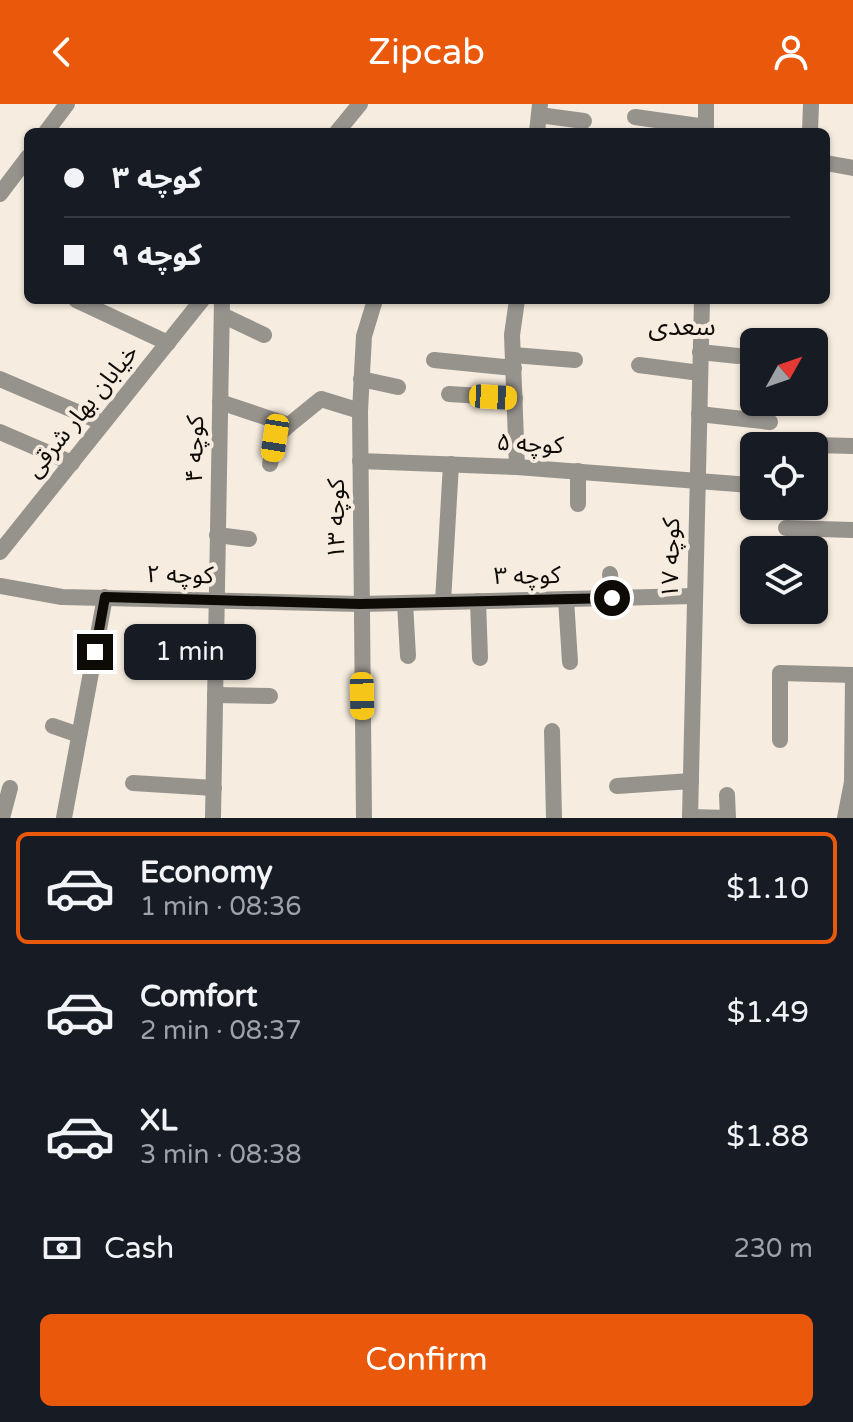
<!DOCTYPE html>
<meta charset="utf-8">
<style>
body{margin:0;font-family:"Varela Round","Noto Sans Arabic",sans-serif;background:#20242c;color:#f1f3f6;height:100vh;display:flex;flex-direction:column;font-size:30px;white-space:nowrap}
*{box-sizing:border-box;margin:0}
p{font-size:26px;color:#9ea1a6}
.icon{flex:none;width:44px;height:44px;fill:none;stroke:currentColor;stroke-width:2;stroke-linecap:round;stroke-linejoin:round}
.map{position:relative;height:714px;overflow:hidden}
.side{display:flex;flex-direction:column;background:#171b24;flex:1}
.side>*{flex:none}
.banner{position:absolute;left:24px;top:24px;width:806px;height:176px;border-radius:12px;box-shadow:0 2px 6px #0004;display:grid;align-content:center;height:176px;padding:0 40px;background:#171b24}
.needle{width:52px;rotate:50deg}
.fabs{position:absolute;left:740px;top:224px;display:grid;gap:16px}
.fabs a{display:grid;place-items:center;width:88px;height:88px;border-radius:12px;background:#171b24;box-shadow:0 2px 6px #0004;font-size:40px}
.end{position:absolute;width:36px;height:36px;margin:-18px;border:10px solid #0e0b07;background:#fff;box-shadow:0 0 0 4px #fff}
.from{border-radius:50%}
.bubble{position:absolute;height:56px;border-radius:12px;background:#171b24;box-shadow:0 2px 6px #0004;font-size:26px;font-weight:600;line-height:56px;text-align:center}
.car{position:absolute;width:24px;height:48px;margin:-24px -12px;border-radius:10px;box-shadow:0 0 6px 2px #0007;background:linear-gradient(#f5c518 24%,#345 0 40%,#f5c518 0 76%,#345 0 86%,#f5c518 0)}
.banner b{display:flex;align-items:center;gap:28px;height:76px;font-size:30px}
.banner b+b{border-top:2px solid #363941}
.banner i{width:20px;height:20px;background:#f1f3f6}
ul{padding:14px 0 0;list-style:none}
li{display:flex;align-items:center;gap:24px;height:112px;margin:0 16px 12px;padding:0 24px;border:4px solid transparent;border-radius:12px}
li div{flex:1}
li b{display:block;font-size:30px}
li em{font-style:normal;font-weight:600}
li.active{border-color:#ea580c}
li>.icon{width:72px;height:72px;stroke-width:1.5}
.pay{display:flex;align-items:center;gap:20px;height:88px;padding:0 40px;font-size:30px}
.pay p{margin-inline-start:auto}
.primary-button{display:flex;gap:16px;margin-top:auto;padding:16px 40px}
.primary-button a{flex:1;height:92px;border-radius:12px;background:#ea580c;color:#fff;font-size:32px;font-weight:600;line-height:92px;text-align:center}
header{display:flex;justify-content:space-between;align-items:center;height:104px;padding:0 40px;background:#ea580c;color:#fff;font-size:36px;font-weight:600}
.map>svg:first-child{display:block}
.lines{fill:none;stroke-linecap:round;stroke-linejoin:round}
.street{stroke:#96928c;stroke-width:16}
.route{stroke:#0e0b07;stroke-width:10}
.labels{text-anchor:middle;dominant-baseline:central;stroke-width:8;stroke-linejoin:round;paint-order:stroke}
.street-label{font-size:24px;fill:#0e0b07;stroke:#f6ecdf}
.neighbourhood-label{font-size:26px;fill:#0e0b07;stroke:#f6ecdf}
</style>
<header><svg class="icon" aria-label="back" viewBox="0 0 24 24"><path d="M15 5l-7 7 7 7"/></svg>Zipcab<svg class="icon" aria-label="person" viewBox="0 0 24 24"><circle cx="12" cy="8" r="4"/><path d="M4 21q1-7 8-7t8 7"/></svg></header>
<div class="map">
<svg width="853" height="714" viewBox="0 0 853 714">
<rect width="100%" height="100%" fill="#f6ecdf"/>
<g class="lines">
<!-- street -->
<g class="street">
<polyline points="539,11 584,17"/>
<polyline points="635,13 706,23"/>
<polyline points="46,28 67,0"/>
<polyline points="337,28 360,0"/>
<polyline points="537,28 540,0"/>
<polyline points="706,28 706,0"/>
<polyline points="810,28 811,0"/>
<polyline points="826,59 853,64"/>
<polyline points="0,90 28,53"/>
<polyline points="76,196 168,239"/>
<polyline points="517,196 512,231 517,363"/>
<polyline points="222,211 264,231"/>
<polyline points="700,248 738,252"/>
<polyline points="513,251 575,256"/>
<polyline points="434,256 514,264"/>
<polyline points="639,261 700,269"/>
<polyline points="0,275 103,319"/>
<polyline points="361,275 398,283"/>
<polyline points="449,290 515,294"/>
<polyline points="220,298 289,321 321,295 360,307"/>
<polyline points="699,310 770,318"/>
<polyline points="0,328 72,359"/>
<polyline points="775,340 853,342"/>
<polyline points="360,357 517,363 750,381"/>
<polyline points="270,360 275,334 289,321"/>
<polyline points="578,400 578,367"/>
<polyline points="786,424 853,426"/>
<polyline points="217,431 249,435"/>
<polyline points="0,448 202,196"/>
<polyline points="610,470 612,494"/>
<polyline points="0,482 62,493 360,500 694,492"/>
<polyline points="566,495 570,558"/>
<polyline points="478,497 480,554"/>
<polyline points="443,498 451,360"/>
<polyline points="405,499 408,552"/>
<polyline points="215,591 270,592"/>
<polyline points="53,622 79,631"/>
<polyline points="552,627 554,714"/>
<polyline points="780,636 780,569 853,571"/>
<polyline points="133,679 214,684"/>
<polyline points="617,682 691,677"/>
<polyline points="690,713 728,714 727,691"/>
<polyline points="2,714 10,684"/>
<polyline points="64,714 105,493"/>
<polyline points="213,714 222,196"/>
<polyline points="364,714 360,307 364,232 375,196"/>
<polyline points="690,714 702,196"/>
<polyline points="845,714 852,678 853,574"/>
</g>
</g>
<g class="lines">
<!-- route -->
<polyline class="route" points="95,548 105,493 360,500 612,494"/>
</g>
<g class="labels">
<!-- street labels -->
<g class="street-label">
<text transform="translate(82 307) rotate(-51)">خیابان بهار شرقی</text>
<text transform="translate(530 340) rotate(3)">کوچه ۵</text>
<text transform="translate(195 345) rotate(-89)">کوچه ۴</text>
<text transform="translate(336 415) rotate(-90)">کوچه ۱۳</text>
<text transform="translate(671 454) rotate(-89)">کوچه ۱۷</text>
<text transform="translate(180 471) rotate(1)">کوچه ۲</text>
<text transform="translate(527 472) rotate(-1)">کوچه ۳</text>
</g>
<!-- neighbourhood labels -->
<g class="neighbourhood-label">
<text x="682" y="222">سعدی</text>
</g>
</g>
</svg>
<div class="fabs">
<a><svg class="needle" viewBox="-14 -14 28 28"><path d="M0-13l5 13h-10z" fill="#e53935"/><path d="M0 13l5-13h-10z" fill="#9ea1a6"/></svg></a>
<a><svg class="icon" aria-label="locate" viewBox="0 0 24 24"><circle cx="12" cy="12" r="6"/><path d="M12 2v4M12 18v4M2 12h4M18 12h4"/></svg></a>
<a><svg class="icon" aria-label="layers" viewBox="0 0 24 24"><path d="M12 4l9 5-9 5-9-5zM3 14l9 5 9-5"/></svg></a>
</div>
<i class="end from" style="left:612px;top:494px"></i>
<i class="end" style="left:95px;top:548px"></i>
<div class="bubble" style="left:124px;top:520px;width:132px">1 min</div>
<i class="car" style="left:493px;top:293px;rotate:93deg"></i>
<i class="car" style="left:275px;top:334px;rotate:189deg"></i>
<i class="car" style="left:362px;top:592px;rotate:179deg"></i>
<div class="banner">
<b><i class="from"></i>کوچه ۳</b>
<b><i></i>کوچه ۹</b>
</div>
</div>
<section class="side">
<ul>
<li class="active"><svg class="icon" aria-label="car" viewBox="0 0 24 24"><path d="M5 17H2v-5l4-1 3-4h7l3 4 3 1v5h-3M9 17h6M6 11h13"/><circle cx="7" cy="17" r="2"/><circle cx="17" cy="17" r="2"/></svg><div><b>Economy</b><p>1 min · 08:36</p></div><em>$1.10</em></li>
<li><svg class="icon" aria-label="car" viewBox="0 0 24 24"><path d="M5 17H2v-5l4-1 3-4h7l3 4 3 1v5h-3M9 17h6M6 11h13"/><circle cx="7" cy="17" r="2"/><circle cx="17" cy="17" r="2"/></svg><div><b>Comfort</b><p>2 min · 08:37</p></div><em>$1.49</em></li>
<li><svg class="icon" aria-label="car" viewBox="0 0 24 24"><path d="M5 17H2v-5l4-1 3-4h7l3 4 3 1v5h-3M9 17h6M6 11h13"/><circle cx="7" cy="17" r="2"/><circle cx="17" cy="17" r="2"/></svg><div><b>XL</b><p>3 min · 08:38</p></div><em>$1.88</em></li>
</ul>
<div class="pay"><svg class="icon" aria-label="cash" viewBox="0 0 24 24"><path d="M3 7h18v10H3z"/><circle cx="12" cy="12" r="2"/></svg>Cash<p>230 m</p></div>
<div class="primary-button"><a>Confirm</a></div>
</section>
